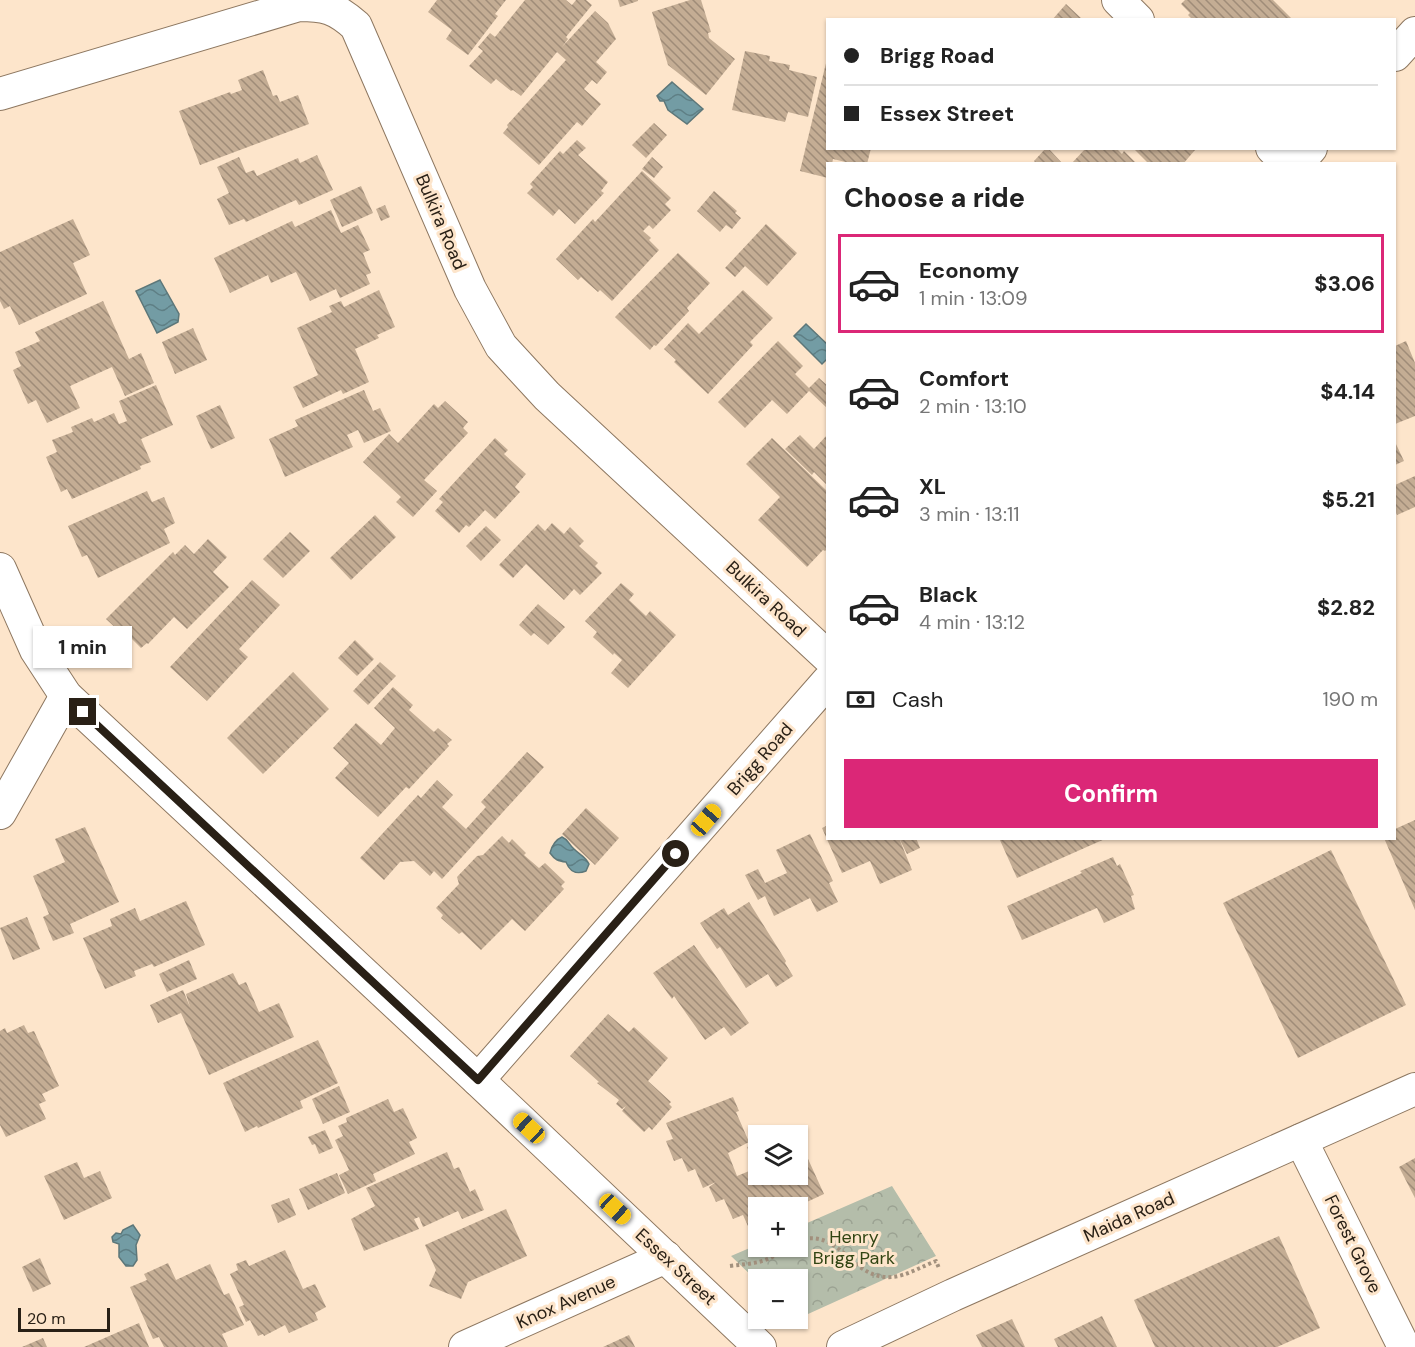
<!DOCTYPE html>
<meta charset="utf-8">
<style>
body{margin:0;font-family:"DM Sans",sans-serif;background:#f6f6f6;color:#222;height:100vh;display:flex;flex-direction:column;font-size:22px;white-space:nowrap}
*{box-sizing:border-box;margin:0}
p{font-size:20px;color:#767676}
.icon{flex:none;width:33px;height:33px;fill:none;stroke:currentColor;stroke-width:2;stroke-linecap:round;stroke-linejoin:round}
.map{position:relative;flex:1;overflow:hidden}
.details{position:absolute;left:826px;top:162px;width:570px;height:678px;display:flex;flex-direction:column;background:#fff;border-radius:0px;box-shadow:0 2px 4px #0004}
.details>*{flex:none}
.banner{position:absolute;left:826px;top:18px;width:570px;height:132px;border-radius:0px;box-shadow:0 2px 4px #0004;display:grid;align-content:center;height:132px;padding:0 18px;background:#fff}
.fabs{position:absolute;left:748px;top:1125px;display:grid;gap:12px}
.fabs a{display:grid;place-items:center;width:60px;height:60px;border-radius:0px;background:#fff;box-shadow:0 2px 4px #0004;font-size:30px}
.scale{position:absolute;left:18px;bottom:15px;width:92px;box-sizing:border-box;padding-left:6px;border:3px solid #292016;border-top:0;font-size:16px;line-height:21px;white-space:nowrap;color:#292016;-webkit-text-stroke:4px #fde5cb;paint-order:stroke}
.end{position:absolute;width:27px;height:27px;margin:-14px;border:8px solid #292016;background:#fff;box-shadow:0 0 0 3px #fff}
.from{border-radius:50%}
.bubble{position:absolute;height:42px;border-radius:0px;background:#fff;box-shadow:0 2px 4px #0004;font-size:20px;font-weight:700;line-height:42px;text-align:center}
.car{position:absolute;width:18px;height:36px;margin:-18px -9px;border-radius:8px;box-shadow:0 0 4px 2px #0007;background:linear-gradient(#f5c518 24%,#345 0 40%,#f5c518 0 76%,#345 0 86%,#f5c518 0)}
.banner b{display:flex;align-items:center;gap:21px;height:57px;font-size:22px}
.banner b+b{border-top:2px solid #e0e0e0}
.banner i{width:15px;height:15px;background:#222}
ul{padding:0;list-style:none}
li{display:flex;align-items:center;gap:18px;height:99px;margin:0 12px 9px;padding:0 6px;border:3px solid transparent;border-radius:0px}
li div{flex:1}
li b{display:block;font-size:22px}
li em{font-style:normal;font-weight:700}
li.selected{border-color:#db2777}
li>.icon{width:54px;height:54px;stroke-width:1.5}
h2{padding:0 18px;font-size:27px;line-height:72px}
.pay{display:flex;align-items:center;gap:15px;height:66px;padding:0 18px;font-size:22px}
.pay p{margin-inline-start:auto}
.button{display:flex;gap:12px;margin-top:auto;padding:12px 18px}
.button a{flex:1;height:69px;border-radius:0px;background:#db2777;color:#fff;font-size:24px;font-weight:700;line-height:69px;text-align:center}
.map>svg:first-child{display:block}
.forest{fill:url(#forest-crowns)}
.water{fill:url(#water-waves);stroke:#5d7779;stroke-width:1.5}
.building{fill:url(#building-back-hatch)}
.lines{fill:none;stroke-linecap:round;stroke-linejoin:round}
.minor-casing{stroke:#8d7760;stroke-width:34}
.path{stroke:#a3917e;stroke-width:4;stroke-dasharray:3 3;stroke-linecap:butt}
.minor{stroke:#fff;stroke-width:32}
.route{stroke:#292016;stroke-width:8}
.labels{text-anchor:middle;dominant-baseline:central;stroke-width:6;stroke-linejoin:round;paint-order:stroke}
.street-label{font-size:18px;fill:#292016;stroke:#fde5cb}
.park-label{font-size:18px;fill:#314412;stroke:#fde5cb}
</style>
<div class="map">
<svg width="1415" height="1347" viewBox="0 0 1415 1347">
<defs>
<pattern id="forest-crowns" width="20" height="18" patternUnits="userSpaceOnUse" patternTransform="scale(1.5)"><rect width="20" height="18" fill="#b4bdaa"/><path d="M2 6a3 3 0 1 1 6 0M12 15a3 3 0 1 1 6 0" fill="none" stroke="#9ba292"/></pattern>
<pattern id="water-waves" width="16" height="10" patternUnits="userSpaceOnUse" patternTransform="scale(1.5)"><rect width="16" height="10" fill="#739ca4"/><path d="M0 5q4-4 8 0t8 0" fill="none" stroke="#5e7f85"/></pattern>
<pattern id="building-back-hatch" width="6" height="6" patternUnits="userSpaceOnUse" patternTransform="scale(1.5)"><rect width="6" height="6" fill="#c4ad94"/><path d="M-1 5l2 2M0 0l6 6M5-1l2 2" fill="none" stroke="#9f8c78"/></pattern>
</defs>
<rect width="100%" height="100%" fill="#fde5cb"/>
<!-- forest -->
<polygon class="forest" points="892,1186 936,1256 797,1319 798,1280 759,1280 759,1283 731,1256 759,1244 759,1246 798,1246 798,1227"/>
<!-- water -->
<g class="water">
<polygon points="672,82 703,109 687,124 668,110 664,101 660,101 657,96"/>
<polygon points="160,280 179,314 178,322 157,333 136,291"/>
<polygon points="806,324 828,345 828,358 822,364 794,336"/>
<path d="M 562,837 C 569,840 568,844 574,849 C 580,855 585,856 589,864 L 586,871 C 576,875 570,872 566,862 C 558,861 555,860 550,853 C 552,845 555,840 562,837 Z"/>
<polygon points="133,1225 140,1235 136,1245 137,1260 133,1266 126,1266 119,1257 119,1244 113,1242 112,1237 116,1233 121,1234 123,1230"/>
</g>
<!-- building -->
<g class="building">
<polygon points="437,0 506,0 495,14 498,16 468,55 446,39 452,30 428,12"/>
<polygon points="525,0 566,0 572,5 576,0 586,0 592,5 566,37 568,39 562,47 595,11 608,23 616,39 596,62 607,72 597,84 592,80 584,89 601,104 582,126 577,122 539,165 503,133 508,127 507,125 566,60 557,52 521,96 513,90 511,91 496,79 491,84 469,66 483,51 478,47 490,33 495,37"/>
<polygon points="618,0 638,0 638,1 620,7"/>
<polygon points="690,0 701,0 711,32 708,33 709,38 735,59 706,95 668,65 652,12"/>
<polygon points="1185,0 1273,0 1293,20 1193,20 1188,15 1190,13 1181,4"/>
<polygon points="1066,4 1083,20 1052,20"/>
<polygon points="745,51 770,56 769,61 790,65 789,70 817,77 808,117 788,112 785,122 732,110"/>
<polygon points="827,59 828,148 871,148 867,164 854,164 833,159 832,164 828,164 828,178 800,171"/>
<polygon points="263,70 273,96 277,95 280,102 298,95 309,124 200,165 179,111 230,92 231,94 242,90 238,80"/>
<polygon points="654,123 667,135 646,158 632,145"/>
<polygon points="577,140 586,148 578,155 608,182 601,191 604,193 575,224 559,209 553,216 527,193 533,187 530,184 560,151 563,154"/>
<polygon points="1046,148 1048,148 1063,164 1037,164 1034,161"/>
<polygon points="1086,148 1116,148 1122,154 1124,151 1137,164 1071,164"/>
<polygon points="1133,148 1193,148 1195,150 1183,164 1149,164"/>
<polygon points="317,155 333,190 299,205 296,200 246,222 244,219 229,225 217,199 229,193 217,167 239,157 246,173 254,170 257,176 298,158 300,163"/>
<polygon points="652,157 663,167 654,178 642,169"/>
<polygon points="642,171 671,198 665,204 671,210 653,229 649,225 643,231 651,238 649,240 659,250 612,301 600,290 598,292 581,277 578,280 556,259 593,219 595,222"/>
<polygon points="361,186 373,213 342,227 330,200"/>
<polygon points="714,191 737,211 735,213 741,218 732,229 726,225 720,232 697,211"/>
<polygon points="385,205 390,217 381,221 376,209"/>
<polygon points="331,210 341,233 358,225 370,250 363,253 371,273 366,275 370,284 340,298 336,289 310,301 296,272 271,283 268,275 230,293 214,258 292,221 295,227"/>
<polygon points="73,219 90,255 73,263 87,294 19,325 10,306 4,309 0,301 0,252"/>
<polygon points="766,224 797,253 767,286 745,266 735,277 725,268"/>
<polygon points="678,253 710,283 687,308 689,311 656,346 654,345 650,350 615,317"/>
<polygon points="379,290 395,327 377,335 379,338 355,349 369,382 343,394 341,390 303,408 293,387 318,375 297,328 332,312 329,306 341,301 344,307"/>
<polygon points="743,290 773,318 750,342 753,345 708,394 674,362 676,360 664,349 688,323 699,334"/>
<polygon points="103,301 129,359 141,353 154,383 125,396 112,367 70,386 80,408 47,423 36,400 28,404 13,370 21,366 15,352 40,341 35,332"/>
<polygon points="193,328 207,360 175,374 162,342"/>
<polygon points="778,341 803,366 795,374 809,388 819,378 828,386 828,409 809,391 787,414 772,400 745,428 718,402"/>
<polygon points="1406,341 1415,363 1415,416 1395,424 1395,346"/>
<polygon points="156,385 173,425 141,439 151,462 140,466 141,469 72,499 67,489 61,492 46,457 57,452 52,440 73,432 71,427 92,418 94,422 114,413 119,424 127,421 119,401"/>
<polygon points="364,390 373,411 380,408 391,431 364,443 358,430 347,435 353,447 285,477 269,439 298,426 295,420"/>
<polygon points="445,401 468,422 463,428 468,433 424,480 437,491 413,517 396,502 401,497 363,462 389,434 398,443 434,404 438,408"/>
<polygon points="220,405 235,438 211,449 196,416"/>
<polygon points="828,434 828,486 814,472 812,475 785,449 800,435 814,449"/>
<polygon points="495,438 508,450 504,454 526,474 515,487 520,492 495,519 485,510 469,527 466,525 459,533 435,511 443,502 439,499"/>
<polygon points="772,438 828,492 828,548 825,551 823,550 807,567 758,520 780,497 746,464"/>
<polygon points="1395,442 1404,461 1395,465"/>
<polygon points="1415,476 1415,507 1397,515 1395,510 1395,485"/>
<polygon points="147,491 152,502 164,497 175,523 164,529 170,543 98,578 87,555 82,557 68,526"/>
<polygon points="375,515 396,537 351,580 330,558"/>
<polygon points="552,523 564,534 570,527 584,541 579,546 598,563 595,566 602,573 580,595 574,589 564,600 526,564 513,578 499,565 538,524 545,531"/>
<polygon points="486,526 501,540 481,561 466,546"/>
<polygon points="290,532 310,551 283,578 263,559"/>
<polygon points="208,539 227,557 213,572 229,587 187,629 174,617 148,644 147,643 141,648 123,630 120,632 106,619 173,552 175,555 185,545 194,554"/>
<polygon points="252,580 280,605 239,649 248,657 207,701 170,667"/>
<polygon points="621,583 634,594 629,600 646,616 650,611 676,635 628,688 611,673 622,660 614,653 613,655 593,637 597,632 585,621"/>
<polygon points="538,604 565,627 548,645 534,633 531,636 519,625"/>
<polygon points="355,640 374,659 357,676 338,658"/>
<polygon points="380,662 396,676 368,705 353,691"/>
<polygon points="293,672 329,709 263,774 227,738"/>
<polygon points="393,687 413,705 409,710 434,732 438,728 452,740 447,744 449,746 409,789 406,787 378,817 335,778 349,763 333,748 356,723 381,745 395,728 374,708"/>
<polygon points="527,752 544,767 442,879 434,871 430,876 414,861 400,862 384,880 360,858 418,795 421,798 437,780 453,795 442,807 466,829 486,807 481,802"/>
<polygon points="586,808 619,838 595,865 562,834"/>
<polygon points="1415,820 1415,910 1384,838 1395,838 1395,829"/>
<polygon points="828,825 828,838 899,838 912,870 880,884 870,861 842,873 822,828"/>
<polygon points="85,827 119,902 70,924 74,933 53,941 43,917 49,914 33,876 65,862 55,839"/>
<polygon points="810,834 833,881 829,883 838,902 817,912 810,898 774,916 765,896 758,900 745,875 758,869 765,883 787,873 776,850"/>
<polygon points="502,836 509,843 512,839 526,853 524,855 539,868 545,863 565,882 561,886 564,889 525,931 512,919 481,950 462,932 459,934 441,918 443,915 436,908 459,884 457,877 477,856 483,855"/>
<polygon points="899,838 916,838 920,848 907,854"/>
<polygon points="999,838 1107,838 1017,878"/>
<polygon points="1331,850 1406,1005 1298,1058 1223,903"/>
<polygon points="1113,857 1117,866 1120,864 1134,895 1131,896 1135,909 1104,923 1097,908 1022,940 1007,906 1082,873 1080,871"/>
<polygon points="186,901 205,945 154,967 152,964 134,971 136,976 105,989 83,938 112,926 110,919 135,908 140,921"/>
<polygon points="749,902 786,961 785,963 793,976 776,987 768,974 746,988 720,947 717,949 700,923 724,908 728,915"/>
<polygon points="27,917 40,949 13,960 0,928"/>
<polygon points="694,945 749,1023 731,1036 724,1027 705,1040 674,996 672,999 653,973"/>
<polygon points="189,960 197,979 167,992 159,974"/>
<polygon points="233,973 239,985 246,982 259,1012 279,1003 294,1037 209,1075 181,1013 158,1023 150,1005 183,990 190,1007 186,994"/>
<polygon points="608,1014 629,1032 634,1027 668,1058 648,1081 671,1102 669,1104 672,1107 652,1130 649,1127 644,1132 622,1111 626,1106 622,1109 616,1104 619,1100 597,1083 599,1082 570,1056"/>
<polygon points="24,1025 28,1033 34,1031 59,1086 42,1094 46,1101 39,1104 46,1119 6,1137 0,1125 0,1031 5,1028 7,1033"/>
<polygon points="318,1040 338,1083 300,1101 303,1108 258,1128 257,1126 245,1132 223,1083"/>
<polygon points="339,1086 350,1112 323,1124 312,1099"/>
<polygon points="733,1097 739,1111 736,1112 749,1142 728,1153 737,1176 759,1167 759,1174 798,1174 798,1150 803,1148 824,1194 794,1208 759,1208 759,1232 752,1235 743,1215 733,1219 724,1199 716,1202 709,1187 716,1182 703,1188 695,1169 688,1172 682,1158 674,1161 666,1141 673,1139 666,1123"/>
<polygon points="388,1099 394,1112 403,1108 417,1138 409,1142 415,1154 373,1174 376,1181 348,1194 339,1175 349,1170 335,1140 343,1136 338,1126 347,1122 346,1118"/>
<polygon points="325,1130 333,1148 319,1154 315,1144 312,1145 308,1137"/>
<polygon points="759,1142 759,1160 753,1163 747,1147"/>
<polygon points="447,1152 454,1169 459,1167 470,1192 475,1189 484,1210 462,1219 458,1211 423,1227 419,1217 414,1219 419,1229 364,1251 351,1219 375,1206 366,1188"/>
<polygon points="1415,1158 1415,1198 1399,1167"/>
<polygon points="77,1162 84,1178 100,1171 112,1198 64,1220 44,1176"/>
<polygon points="337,1173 345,1193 308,1210 299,1189"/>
<polygon points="289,1198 296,1215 278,1223 271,1205"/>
<polygon points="506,1209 527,1256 468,1282 461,1299 429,1286 436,1270 425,1245"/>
<polygon points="1279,1236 1320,1328 1277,1347 1155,1347 1134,1300"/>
<polygon points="285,1250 303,1289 315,1284 326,1307 315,1313 318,1320 289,1333 285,1325 264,1336 263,1334 258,1336 250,1320 246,1322 239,1307 244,1305 230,1274 238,1270 236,1264 246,1260 249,1266"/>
<polygon points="40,1258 51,1284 33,1292 22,1267"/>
<polygon points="168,1263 176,1280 210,1264 224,1295 229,1293 244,1325 222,1334 228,1347 164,1347 159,1337 153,1339 130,1287 147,1280 144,1274"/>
<polygon points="1102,1316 1117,1347 1058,1347 1054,1339"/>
<polygon points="1012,1319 1025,1347 982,1347 976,1335"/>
<polygon points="139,1323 149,1347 84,1347"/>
<polygon points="629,1335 635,1347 603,1347"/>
<polygon points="43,1338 47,1347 22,1347"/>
</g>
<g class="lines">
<!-- minor casing -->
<g class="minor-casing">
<g id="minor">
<polyline points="1118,0 1138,20"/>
<polyline points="1395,55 1415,33"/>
<path d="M 0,94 L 299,5 C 325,5 336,8 356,26 L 470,289 L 501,346 L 547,396 L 828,657"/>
<polyline points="1272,148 1288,164"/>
<polyline points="1297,164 1311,148"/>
<polyline points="0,569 36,650 66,696 478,1080 760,1347"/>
<polyline points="0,813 66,696"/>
<polyline points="478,1080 828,681"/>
<polyline points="1301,1140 1404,1347"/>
<polyline points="465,1347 666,1257"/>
<polyline points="843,1347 953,1295 1415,1089"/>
</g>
</g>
<!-- path -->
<g class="path">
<path d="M 798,1240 C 843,1228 850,1280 892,1277 C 906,1276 923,1266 936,1261 L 939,1268"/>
<path d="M 730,1266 C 753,1263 768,1264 787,1246"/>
</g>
<!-- minor -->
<use href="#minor" class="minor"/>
</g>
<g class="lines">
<!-- route -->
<polyline class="route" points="83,712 478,1080 676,854"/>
</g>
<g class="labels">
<!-- street labels -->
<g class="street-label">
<text transform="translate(441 222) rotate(67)">Bulkira Road</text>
<text transform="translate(766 599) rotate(43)">Bulkira Road</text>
<text transform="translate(760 759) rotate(-49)">Brigg Road</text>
<text transform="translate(1129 1217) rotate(-24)">Maida Road</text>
<text transform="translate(1353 1244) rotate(64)">Forest Grove</text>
<text transform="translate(676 1267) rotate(43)">Essex Street</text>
<text transform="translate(566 1302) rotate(-24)">Knox Avenue</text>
</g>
<!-- park labels -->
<g class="park-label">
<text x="854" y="1237">Henry<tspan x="854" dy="21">Brigg Park</tspan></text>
</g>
</g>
</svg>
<div class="fabs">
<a><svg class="icon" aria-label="layers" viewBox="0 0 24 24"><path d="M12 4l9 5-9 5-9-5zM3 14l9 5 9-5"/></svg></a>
<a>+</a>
<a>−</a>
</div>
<div class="scale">20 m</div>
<i class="end from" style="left:676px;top:854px"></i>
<i class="end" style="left:83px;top:712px"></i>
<div class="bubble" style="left:33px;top:626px;width:99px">1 min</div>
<i class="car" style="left:706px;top:820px;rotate:41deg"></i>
<i class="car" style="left:529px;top:1128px;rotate:313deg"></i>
<i class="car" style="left:615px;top:1209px;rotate:133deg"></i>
<div class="banner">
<b><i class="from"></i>Brigg Road</b>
<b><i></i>Essex Street</b>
</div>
<section class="details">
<h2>Choose a ride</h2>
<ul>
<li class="selected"><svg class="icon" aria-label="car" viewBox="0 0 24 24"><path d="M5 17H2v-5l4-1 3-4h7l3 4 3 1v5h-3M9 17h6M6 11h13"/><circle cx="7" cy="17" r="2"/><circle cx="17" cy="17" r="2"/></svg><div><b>Economy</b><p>1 min · 13:09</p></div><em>$3.06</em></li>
<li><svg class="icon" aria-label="car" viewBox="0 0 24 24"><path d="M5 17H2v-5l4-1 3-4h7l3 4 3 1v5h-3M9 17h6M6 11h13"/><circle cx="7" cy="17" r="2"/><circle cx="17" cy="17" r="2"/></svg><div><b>Comfort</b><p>2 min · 13:10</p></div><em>$4.14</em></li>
<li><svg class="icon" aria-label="car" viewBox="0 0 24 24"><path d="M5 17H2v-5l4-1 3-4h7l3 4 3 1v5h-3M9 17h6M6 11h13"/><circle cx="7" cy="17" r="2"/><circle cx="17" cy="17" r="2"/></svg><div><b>XL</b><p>3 min · 13:11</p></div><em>$5.21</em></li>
<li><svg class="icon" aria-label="car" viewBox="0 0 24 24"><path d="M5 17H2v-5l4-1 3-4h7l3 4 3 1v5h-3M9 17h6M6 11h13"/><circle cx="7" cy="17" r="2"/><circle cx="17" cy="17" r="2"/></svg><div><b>Black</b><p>4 min · 13:12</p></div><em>$2.82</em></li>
</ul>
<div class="pay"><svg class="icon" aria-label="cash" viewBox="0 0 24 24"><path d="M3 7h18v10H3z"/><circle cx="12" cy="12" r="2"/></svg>Cash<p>190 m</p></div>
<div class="button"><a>Confirm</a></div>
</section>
</div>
